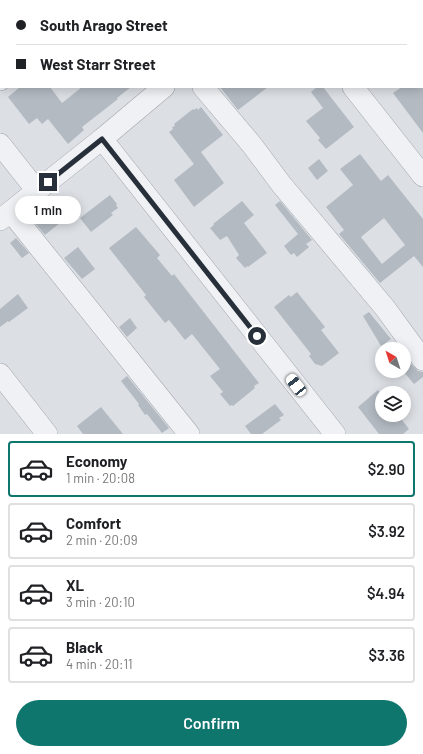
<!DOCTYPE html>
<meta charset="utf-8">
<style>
body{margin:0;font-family:Barlow,sans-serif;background:#f2f2f2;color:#202124;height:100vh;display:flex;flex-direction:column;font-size:15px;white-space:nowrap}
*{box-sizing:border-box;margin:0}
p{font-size:13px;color:#757577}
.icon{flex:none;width:22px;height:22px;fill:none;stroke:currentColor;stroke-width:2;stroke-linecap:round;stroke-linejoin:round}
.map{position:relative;height:434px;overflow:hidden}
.drawer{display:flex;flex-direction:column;background:#fff;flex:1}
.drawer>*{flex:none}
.hud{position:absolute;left:0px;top:0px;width:423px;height:88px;box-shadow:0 2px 10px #0003;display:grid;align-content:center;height:88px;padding:0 16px;background:#fff}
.needle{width:26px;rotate:321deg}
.controls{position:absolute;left:375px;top:342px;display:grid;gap:8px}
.controls a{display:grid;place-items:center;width:36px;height:36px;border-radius:50%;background:#fff;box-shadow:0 2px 10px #0003;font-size:20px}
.end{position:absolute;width:18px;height:18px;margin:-9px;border:5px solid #272f3a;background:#fff;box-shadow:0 0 0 2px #fff}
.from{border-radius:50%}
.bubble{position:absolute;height:28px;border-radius:14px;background:#fff;box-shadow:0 2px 10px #0003;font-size:13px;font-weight:600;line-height:28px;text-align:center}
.car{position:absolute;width:12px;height:24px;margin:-12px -6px;border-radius:5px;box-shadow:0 0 3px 1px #0007;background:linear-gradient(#fff 24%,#345 0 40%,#fff 0 76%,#345 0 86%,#fff 0)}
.hud b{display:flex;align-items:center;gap:14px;height:38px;font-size:15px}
.hud b+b{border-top:1px solid #e0e0e0}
.hud i{width:10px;height:10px;background:#202124}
ul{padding:7px 0 0;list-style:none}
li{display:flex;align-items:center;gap:12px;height:56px;margin:0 8px 6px;padding:0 8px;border:2px solid #e0e0e0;border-radius:4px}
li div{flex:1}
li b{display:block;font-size:15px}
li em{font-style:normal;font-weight:600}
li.on{border-color:#0f766e}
li>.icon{width:36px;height:36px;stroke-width:1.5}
.button{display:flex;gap:8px;margin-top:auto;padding:8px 16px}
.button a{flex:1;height:46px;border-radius:24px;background:#0f766e;color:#fff;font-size:16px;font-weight:600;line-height:46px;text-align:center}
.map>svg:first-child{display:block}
.building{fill:#b4bac2;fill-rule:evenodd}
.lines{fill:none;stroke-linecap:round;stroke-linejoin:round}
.minor-casing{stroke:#a2a7ae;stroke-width:22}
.minor{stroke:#eff1f4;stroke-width:21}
.route{stroke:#272f3a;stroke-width:5}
</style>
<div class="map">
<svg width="423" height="434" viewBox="0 0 423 434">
<rect width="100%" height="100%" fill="#dce0e5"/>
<!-- building -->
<g class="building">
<polygon points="20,87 50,87 62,103 82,87 131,87 117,98 118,99 82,127 84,130 68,144 48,119 42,124 37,118 29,124 8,97"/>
<polygon points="220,87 268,87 238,110"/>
<polygon points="317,87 323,87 354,127 326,149 318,140 320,138 306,121 323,108 311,92"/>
<polygon points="402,87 423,87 423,133 393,93"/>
<polygon points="201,107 223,135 201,152 224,183 194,207 174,180 194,164 169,132 173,129 172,127 175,126 174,124 193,109 194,110 197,108 198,110"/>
<path d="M 360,154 L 381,181 L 388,175 L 423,219 L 423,267 L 414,256 L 380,283 L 339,234 L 344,230 L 326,207 L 353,185 L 340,169 ZM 384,218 L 405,245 L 382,264 L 361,237 Z"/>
<polygon points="319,159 328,171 317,180 308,168"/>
<polygon points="110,195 117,204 116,205 118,208 111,213 113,215 91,232 80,218"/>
<polygon points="242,201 254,215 244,223 267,253 248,267 247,266 245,268 236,258 239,255 227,236 220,240 210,228 214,225 213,224"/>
<polygon points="280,201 312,240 306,244 309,247 297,257 294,253 291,255 284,246 298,234 275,205"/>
<polygon points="51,210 61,222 45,235 35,223"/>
<polygon points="136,227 160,255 157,258 172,276 174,274 259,383 254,386 255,388 233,406 232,405 230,406 220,394 223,392 210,376 220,369 192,334 185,340 169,320 165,323 144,297 146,295 109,248"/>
<polygon points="16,238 29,253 22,258 10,243"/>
<polygon points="78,247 95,269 82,279 64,258"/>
<polygon points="297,292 325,327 321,330 339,353 322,366 315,364 309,356 311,354 274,307 289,295 291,297"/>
<polygon points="18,294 28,308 9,322 8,321 0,327 0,309"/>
<polygon points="369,312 391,339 381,346 363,316"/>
<polygon points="130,318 137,328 127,337 119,327"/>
<polygon points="410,363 418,371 423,372 423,377 414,384 403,371 404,368"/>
<polygon points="127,376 169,428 162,433 147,414 145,415 138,405 139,404 121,381"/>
<polygon points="378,390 382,395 382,415 398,415 409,429 403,434 379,434 358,407"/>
<polygon points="275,404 284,415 279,418 281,420 262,434 251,434 245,426"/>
<polygon points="101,407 123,434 83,434 77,426"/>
</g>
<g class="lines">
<!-- minor casing -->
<g class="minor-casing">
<g id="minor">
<polyline points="97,1 98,0"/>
<polyline points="273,1 274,0"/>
<polyline points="0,80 1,79"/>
<polyline points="203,87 252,145 281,184 385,308 423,360"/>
<polyline points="353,87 423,176"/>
<polyline points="102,139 335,434"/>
<polyline points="0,144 37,191"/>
<polyline points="11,212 189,434"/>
<polyline points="0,220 102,139 164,87"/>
<polyline points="0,374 47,434"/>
</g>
</g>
<!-- minor -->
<use href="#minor" class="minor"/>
</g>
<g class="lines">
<!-- route -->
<polyline class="route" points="48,182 102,139 257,336"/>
</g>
</svg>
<div class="controls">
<a><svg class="needle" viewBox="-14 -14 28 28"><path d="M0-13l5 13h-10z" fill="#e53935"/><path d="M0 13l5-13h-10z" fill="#757577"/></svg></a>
<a><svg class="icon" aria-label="layers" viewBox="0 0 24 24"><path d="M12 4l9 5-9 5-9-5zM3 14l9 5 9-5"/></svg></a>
</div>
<i class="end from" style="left:257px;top:336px"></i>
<i class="end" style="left:48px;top:182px"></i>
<div class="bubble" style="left:15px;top:196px;width:66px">1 min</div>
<i class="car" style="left:296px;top:385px;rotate:322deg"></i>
<div class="hud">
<b><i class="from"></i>South Arago Street</b>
<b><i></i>West Starr Street</b>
</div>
</div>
<section class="drawer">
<ul>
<li class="on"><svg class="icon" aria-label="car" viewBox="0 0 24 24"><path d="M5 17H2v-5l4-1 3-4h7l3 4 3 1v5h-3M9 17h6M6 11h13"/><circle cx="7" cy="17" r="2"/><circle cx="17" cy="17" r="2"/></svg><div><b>Economy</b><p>1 min · 20:08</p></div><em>$2.90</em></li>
<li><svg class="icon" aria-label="car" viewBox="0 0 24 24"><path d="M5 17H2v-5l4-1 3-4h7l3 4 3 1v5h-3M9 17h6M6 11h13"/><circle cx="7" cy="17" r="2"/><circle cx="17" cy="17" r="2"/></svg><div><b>Comfort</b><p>2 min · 20:09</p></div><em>$3.92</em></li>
<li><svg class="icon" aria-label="car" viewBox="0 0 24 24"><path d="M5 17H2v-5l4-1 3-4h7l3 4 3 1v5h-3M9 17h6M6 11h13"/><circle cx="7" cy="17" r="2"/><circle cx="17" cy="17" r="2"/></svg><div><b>XL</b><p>3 min · 20:10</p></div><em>$4.94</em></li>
<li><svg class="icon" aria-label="car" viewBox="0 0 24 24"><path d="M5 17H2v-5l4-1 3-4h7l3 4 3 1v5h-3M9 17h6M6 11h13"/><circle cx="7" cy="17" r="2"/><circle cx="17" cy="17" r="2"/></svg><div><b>Black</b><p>4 min · 20:11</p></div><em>$3.36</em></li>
</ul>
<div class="button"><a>Confirm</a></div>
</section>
